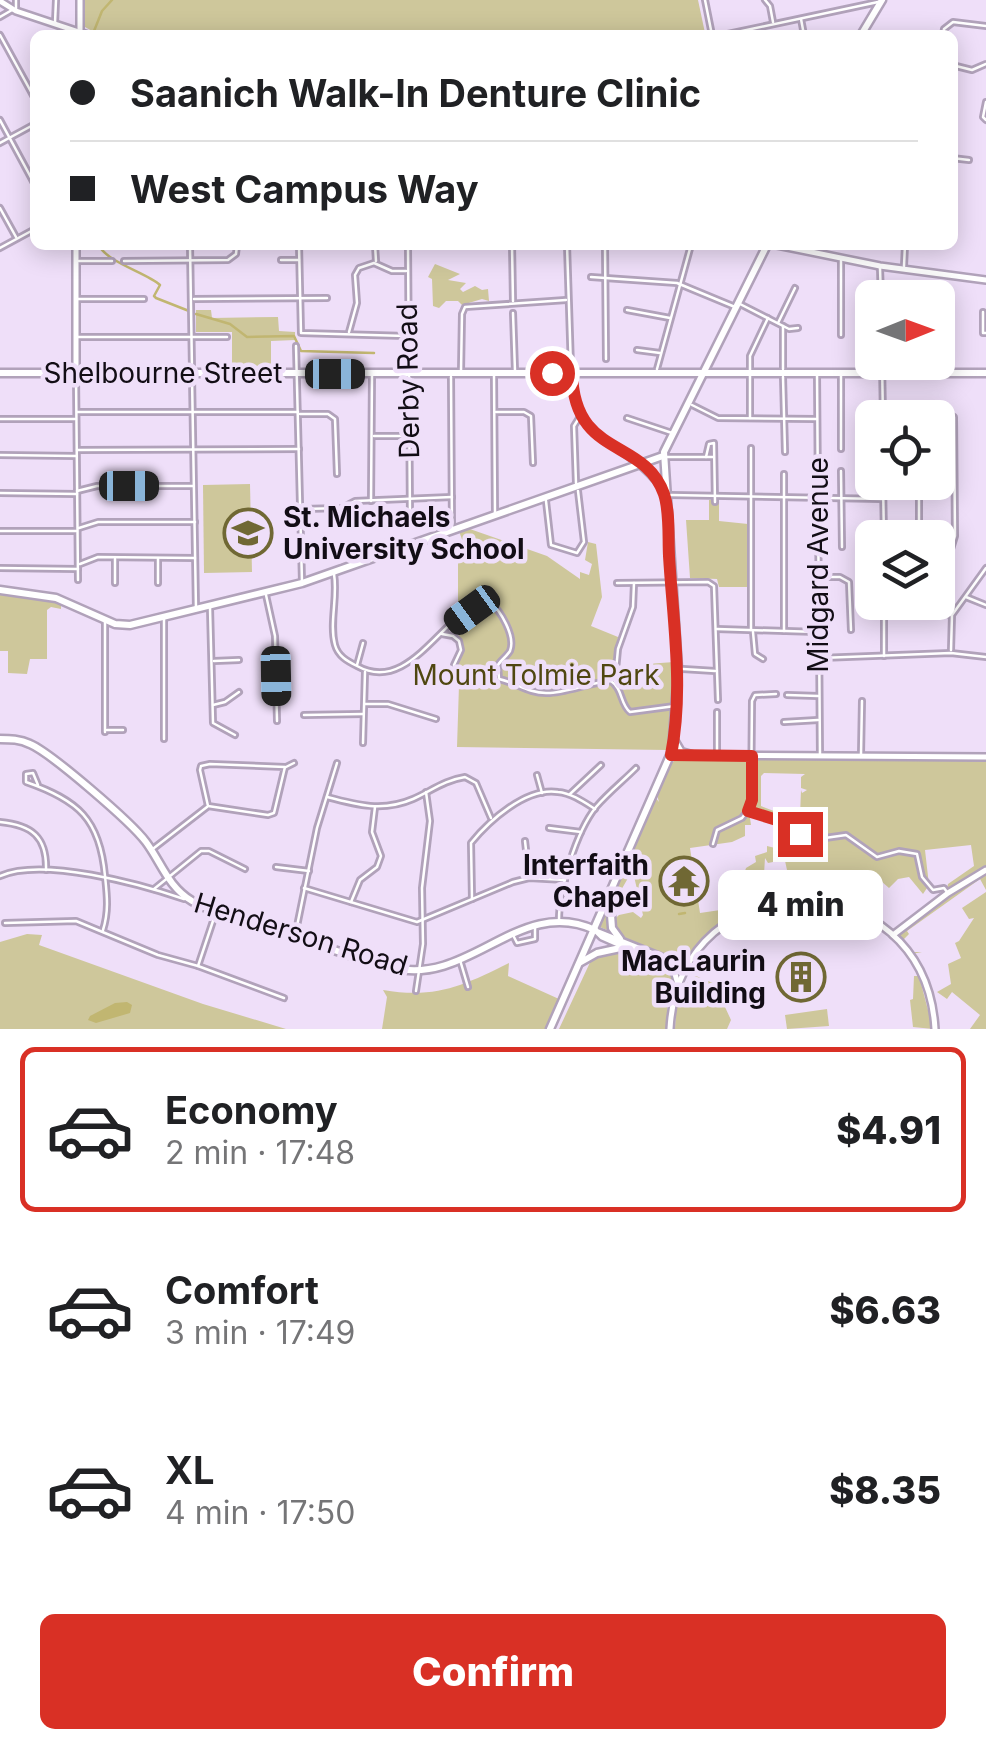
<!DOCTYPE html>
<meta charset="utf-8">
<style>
body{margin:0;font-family:Inter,sans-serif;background:#f2f2f2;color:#202124;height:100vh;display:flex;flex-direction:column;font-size:38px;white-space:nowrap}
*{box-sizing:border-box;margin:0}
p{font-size:32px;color:#757577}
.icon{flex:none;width:55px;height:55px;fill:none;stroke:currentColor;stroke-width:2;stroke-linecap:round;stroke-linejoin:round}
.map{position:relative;height:1029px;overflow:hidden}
.details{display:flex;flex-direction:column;background:#fff;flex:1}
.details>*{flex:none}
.top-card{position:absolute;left:30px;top:30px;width:928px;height:220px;border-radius:15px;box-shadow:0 5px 25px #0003;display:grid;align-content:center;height:220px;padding:0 40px;background:#fff}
.needle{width:65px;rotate:89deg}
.buttons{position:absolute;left:855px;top:280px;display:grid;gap:20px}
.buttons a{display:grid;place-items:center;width:100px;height:100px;border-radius:15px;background:#fff;box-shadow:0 5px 25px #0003;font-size:50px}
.end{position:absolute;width:45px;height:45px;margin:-22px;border:12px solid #d93025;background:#fff;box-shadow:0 0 0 5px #fff}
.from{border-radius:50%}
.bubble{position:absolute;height:70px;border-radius:15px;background:#fff;box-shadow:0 5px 25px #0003;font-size:32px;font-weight:800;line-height:70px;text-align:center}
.car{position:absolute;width:30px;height:60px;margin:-30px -15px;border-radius:12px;box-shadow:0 0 8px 2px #0007;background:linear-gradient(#222 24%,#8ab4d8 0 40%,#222 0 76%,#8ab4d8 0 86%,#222 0)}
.top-card b{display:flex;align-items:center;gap:35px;height:95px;font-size:38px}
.top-card b+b{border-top:2px solid #e0e0e0}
.top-card i{width:25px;height:25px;background:#202124}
ul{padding:18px 0 0;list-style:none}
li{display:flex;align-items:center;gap:30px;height:165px;margin:0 20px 15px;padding:0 20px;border:5px solid transparent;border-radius:15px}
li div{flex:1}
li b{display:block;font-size:38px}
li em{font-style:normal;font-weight:800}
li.selected{border-color:#d93025}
li>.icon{width:90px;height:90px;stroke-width:1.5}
.button{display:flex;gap:20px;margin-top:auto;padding:20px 40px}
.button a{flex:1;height:115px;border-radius:15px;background:#d93025;color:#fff;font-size:40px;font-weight:800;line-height:115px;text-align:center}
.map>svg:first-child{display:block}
.green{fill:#cec79b;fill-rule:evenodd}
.water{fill:#c1b671}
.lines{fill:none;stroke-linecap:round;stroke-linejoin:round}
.stream{stroke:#c1b671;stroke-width:2.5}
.minor-casing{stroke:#b1a2ba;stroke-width:8}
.tertiary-casing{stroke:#b1a2ba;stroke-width:10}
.secondary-casing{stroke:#b1a2ba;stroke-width:11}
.minor{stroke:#fff;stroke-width:2.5}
.tertiary{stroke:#fff;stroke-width:5}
.secondary{stroke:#fff;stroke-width:6}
.route{stroke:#d93025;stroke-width:12}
.labels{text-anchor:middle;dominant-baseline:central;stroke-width:9;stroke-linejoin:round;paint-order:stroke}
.street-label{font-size:28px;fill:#120d15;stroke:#efdff9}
.poi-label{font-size:28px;font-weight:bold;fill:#120d15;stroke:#efdff9;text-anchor:end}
.park-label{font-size:28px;fill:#504711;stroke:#efdff9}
</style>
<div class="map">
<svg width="986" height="1029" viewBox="0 0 986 1029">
<rect width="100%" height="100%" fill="#efdff9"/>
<!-- green -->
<g class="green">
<polygon points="85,0 698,0 705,33 99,35 85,27"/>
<polygon points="435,264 460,274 448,280 466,283 460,289 463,292 475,286 482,290 488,289 489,301 482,299 462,305 458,301 446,301 439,308 433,306 432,279 428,277"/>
<polygon points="196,310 211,310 212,318 278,317 279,331 295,332 295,340 271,341 271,370 232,370 232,332 196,332"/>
<polygon points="250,484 252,572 204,573 203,485"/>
<polygon points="709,500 719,500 719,521 748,524 748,587 719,587 717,579 690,578 686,520 709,520"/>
<polygon points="467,528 547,556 580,579 580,572 589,575 592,564 585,560 588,542 596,544 602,597 591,626 618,637 614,673 646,672 647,664 674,662 667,750 457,747 459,685 462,681 456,663 464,651 458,634 458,548 464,545 459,531"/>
<polygon points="0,594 61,601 61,609 51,607 47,610 47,659 30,659 27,674 8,673 8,651 0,651"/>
<path d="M 733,758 L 751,761 L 748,810 L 749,815 L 756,817 L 750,818 L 751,825 L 745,825 L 745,836 L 732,842 L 690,848 L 700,913 L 734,908 L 729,876 L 744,874 L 746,868 L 756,862 L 755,856 L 767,852 L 767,846 L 775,848 L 773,862 L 768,863 L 765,858 L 764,874 L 746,876 L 746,880 L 740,882 L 739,896 L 758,895 L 754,879 L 762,881 L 768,877 L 777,890 L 787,890 L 789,879 L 795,877 L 794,870 L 787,870 L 782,847 L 779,844 L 778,818 L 752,810 L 757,759 L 920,758 L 986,762 L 986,866 L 947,889 L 948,884 L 974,866 L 971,845 L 925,850 L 929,885 L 923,894 L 909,877 L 898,879 L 889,888 L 881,881 L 874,882 L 870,888 L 862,887 L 847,904 C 809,891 758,895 725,920 C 711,932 701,949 686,960 L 672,958 L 600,927 L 609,906 L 607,926 L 619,915 L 633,912 L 641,918 L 643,915 L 633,872 L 639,859 L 620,892 L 612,915 L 611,901 L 656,798 L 659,802 L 657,795 L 672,763 L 675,760 ZM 764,773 L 805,774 L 801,777 L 801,788 L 807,790 L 802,793 L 801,790 L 800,816 L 795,819 L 761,806 L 761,776 Z"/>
<polygon points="986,874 986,890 980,879 907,931 909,934 903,940 914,952 922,952 912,954 897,934 945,898"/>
<polygon points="986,892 986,1029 970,1029 980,1015 952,992 947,999 937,992 951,984 948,964 961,958 955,943 959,941 974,918 969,919 962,908"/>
<polygon points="27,934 42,935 39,945 203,1004 286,1029 0,1029 0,942"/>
<path d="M 616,949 C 633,951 674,962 675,983 C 675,992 670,997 668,1005 C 666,1012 669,1021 668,1029 L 559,1029 L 593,956 Z"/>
<path d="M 509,963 L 508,976 L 559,999 L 545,1029 L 382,1029 L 387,997 L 383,990 C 435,999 463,986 509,963 Z"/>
<path d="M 696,976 L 732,991 L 737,1003 L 725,1007 L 731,1020 L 727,1029 L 675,1029 C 676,1009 677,986 696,976 Z"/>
<polygon points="914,976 919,976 933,1029 913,1027 910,1000 913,999"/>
<polygon points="827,1009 829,1026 787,1029 785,1015"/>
</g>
<!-- water -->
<polygon class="water" points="127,1002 132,1005 130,1013 96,1023 88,1020 90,1016 115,1003"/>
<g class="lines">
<!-- stream -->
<g class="stream">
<polyline points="94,31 102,11 112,0"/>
<path d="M 99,245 C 106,262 147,273 160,285 L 154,296 L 156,298 L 189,311"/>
<polyline points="196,314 230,324 247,337 294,336 301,351 374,353"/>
<polyline points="679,914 685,913"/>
</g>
<!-- minor casing -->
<g class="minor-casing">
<g id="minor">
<polyline points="705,0 712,35"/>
<polyline points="765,0 770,6 773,22"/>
<polyline points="16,10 16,0"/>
<polyline points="0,17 12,10"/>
<polyline points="801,19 804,35"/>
<polyline points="55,23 56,0"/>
<polyline points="0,35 35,99"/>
<polyline points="723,35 878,2"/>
<polyline points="943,35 944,29 953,22 986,26"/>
<polyline points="952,65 972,70 986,64"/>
<polyline points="986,102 983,117 986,120"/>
<polyline points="0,120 35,185"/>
<polyline points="0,143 35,124"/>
<polyline points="952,158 969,160"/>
<polyline points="0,208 16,237"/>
<polyline points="190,245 192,369"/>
<polyline points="299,245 301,333 406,336"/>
<polyline points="312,245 324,245"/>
<polyline points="375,245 376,261"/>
<polyline points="408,245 410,518"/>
<polyline points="512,245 513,301"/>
<polyline points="567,245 571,368"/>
<polyline points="605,245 606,359"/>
<polyline points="0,248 35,229"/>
<polyline points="281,260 299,260"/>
<polyline points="79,261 112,261"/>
<polyline points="124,261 228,260 236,254 237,245"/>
<polyline points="841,261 841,335"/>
<polyline points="904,266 905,245"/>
<polyline points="880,268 881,298"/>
<polyline points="591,277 677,283 735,307"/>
<polyline points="76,299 144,299"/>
<polyline points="194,299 327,298"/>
<polyline points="740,304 789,329 798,328"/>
<polyline points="627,310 670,318"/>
<polyline points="983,312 983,333 986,333"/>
<polyline points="513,313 515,371"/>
<polyline points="778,323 795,288"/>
<polyline points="783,326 783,369"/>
<polyline points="349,332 357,303 355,275 359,268 374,263 392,271 406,271"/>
<polyline points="78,337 227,337"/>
<polyline points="296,346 302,582"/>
<polyline points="637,350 660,353"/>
<polyline points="882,362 883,418"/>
<polyline points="657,369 691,245"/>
<polyline points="461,371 462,314 465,307 566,300"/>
<polyline points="949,371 948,320 951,306"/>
<polyline points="817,374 820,756"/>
<polyline points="841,374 841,449"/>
<polyline points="76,375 78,580"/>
<polyline points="494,376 495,513"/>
<path d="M 572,376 C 574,446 632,442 664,493"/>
<polyline points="192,377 196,609"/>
<polyline points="451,377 452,529"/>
<polyline points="783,377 785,452"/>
<polyline points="692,405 718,418 816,419"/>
<polyline points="77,412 298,412"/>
<polyline points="496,412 524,412 531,416 533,463"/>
<polyline points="300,414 328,414 335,419 337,474"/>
<polyline points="627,418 672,433"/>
<polyline points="750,418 750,356 768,318"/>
<path d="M 919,418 C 926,410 946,411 954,417 L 955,536 L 951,549 L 938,563"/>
<polyline points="0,419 75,419"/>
<polyline points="862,420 872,420"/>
<polyline points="374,436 409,436"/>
<polyline points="751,448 751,630"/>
<polyline points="77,450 299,449"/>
<polyline points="0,455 76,456"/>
<polyline points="666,457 713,457"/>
<polyline points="706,457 709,444 714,443 715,502"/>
<polyline points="841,471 842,547"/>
<polyline points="784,474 784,631"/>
<polyline points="883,482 884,538"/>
<polyline points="919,482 919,520"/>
<polyline points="576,483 574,426 579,418"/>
<polyline points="77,491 97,486 193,486"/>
<polyline points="0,493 77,494"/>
<polyline points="671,495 883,499"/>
<polyline points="371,501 372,375"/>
<polyline points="546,501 551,545 577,553 584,542 578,491"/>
<polyline points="303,509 342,508 355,501 452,497"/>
<polyline points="79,528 98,522 195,522"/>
<polyline points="0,531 76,531"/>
<polyline points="115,559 115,583"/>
<polyline points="158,559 158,583"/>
<polyline points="80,564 98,557 195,558"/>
<polyline points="0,568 78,569"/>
<path d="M 334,574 C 338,597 329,623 335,645 C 338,656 347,661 357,666 C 413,697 446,603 490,602 C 500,610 516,636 510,651 C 507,656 501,660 498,665 L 499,679 C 517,683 528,693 546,693 C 563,694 591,682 611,681 C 623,689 620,704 630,712 L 675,706"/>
<polyline points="819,577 840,577 849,582 851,630"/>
<polyline points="617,583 708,582 714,586 718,700"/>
<polyline points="266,595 275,636 277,721"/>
<polyline points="966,597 986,605"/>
<polyline points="884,602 884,656"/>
<polyline points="921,604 950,615"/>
<polyline points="210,608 213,723 235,735"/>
<polyline points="476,608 492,605"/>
<polyline points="717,629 818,632"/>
<polyline points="753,632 755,654 763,659"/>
<polyline points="442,634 453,636 459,641 461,650 454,665 459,680"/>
<polyline points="951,650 952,615 986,568"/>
<polyline points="820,658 951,653 986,657"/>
<polyline points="214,661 239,660"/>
<polyline points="357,665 363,643"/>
<polyline points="683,669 715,671"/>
<polyline points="615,681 618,649 633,607 634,583"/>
<polyline points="787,695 818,696"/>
<polyline points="365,704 388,704 436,719"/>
<polyline points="213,705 225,702 239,692"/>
<polyline points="717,712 717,755"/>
<polyline points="304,715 363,714"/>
<polyline points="784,722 818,720"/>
<polyline points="107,730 123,730"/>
<polyline points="105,732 105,622"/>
<polyline points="164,739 164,619"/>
<polyline points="363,743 365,672"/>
<polyline points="861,754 862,701"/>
<polygon points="210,764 285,767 274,813 268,815 208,806 200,770 201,766"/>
<polyline points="286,767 294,763"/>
<polyline points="537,775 542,793"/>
<path d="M 38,785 L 33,773 L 26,774 L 26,782 C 78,800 100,819 105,876 C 107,895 109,911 103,930"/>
<polyline points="570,794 601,765"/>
<path d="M 327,797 C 357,805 383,812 413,799 C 431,791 445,780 465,777 L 476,783 L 491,818"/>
<polyline points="748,811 787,824 811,840 846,835 877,857 899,851 917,854 922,877 933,890 944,888 947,892"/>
<path d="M 0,822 C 32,825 47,837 46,870"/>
<polyline points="549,828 581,832"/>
<polyline points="525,841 529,877"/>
<polyline points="713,844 717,830 742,818 751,806 752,701 755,695 776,694"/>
<polyline points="154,848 207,807"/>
<polyline points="276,867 309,871"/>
<path d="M 0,876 C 42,857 140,884 184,899"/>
<polyline points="304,888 417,922 513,882 529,878 565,880"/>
<polyline points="154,889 201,851 209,851 245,869"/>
<path d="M 472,899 L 471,843 C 489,821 526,787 558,792 C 571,793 584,802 595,809"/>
<polyline points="351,902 360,880 377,867 381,856 372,832 375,807"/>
<path d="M 559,920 C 559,889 576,832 596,807 C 608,793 623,781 636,768"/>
<polyline points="5,923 76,921 158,955 198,966 284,998"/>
<polyline points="513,935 517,943 535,939 535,926"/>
<polyline points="295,936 317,828 337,763"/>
<polyline points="460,960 468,987"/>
<polyline points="198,966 216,912"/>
<polyline points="416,991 423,944 422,888 430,821 426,792"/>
</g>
</g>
<!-- tertiary casing -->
<g class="tertiary-casing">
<g id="tertiary">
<polyline points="0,1 16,11 88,35"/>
<polyline points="80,32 80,0"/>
<polyline points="777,245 880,266 986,280"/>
<polyline points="76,373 76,245"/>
<polyline points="671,755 986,757"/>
<polyline points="595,930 602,937 668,966 675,974 678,984"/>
<polyline points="596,931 676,963 688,961"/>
<polyline points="893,935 948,893 986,870"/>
<path d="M 670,1029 C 679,858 925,858 935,1029"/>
</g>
</g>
<!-- secondary casing -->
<g class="secondary-casing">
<g id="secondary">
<polyline points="861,35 882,0"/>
<polyline points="0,373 986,373"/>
<polyline points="0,590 56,598 115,624 130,625 302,583 663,456"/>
<path d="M 0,739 C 10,739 20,739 30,744 C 51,753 131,822 146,842 C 161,862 168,887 192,901 C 212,913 240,918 263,926 C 306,940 350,957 394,968 C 470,986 520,895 595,930"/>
<polyline points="674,740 681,752 692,755"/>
<polyline points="610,902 612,928 620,939"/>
<polyline points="581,962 597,953 625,947"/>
<polyline points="550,1029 672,751 678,669 664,452 767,245"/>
</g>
</g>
<!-- minor -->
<use href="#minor" class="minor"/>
<!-- tertiary -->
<use href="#tertiary" class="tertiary"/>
<!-- secondary -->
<use href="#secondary" class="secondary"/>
</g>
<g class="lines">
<!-- route -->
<path class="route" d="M 552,373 L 572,373 C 574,459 644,437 664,494 C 670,512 668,537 669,556 C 673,622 684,689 671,755 L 752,756 L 752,800 L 748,811 L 780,821 L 800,834"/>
</g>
<!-- icons -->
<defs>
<g id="school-ring" transform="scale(2.5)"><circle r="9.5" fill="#efdff9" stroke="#706834" stroke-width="1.5"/><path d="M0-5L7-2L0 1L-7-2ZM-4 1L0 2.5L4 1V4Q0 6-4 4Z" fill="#706834"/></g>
<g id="temple-ring" transform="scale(2.5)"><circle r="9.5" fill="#efdff9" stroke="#706834" stroke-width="1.5"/><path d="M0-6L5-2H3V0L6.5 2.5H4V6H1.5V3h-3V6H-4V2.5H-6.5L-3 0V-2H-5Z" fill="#706834"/></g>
<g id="building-ring" transform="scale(2.5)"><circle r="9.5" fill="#efdff9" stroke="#706834" stroke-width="1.5"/><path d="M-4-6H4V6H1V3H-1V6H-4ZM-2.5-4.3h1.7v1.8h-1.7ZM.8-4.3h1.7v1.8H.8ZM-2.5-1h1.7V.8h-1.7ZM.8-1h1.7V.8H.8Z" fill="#706834"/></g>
</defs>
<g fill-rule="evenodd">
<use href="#school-ring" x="248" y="533"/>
<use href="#temple-ring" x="684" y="881"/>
<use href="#building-ring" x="801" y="977"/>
</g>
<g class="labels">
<!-- street labels -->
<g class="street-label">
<text x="163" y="373">Shelbourne Street</text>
<text transform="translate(408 381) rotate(-91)">Derby Road</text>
<text transform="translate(818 565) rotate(-90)">Midgard Avenue</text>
<text transform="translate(301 934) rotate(17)">Henderson Road</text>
</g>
<!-- poi labels -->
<g class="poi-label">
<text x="283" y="517" text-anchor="start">St. Michaels<tspan x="283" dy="32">University School</tspan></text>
<text x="649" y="865">Interfaith<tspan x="649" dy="32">Chapel</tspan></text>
<text x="766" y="961">MacLaurin<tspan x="766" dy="32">Building</tspan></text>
</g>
<!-- park labels -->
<g class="park-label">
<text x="536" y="675">Mount Tolmie Park</text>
</g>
</g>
</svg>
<div class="buttons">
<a><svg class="needle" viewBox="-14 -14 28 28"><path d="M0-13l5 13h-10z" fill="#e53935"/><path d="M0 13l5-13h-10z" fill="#757577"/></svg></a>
<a><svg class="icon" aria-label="locate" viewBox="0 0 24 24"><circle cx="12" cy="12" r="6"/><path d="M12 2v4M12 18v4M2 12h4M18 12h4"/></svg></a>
<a><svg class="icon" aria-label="layers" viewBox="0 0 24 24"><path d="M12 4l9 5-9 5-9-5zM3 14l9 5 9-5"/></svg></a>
</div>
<i class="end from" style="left:552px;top:373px"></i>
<i class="end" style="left:800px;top:834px"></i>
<div class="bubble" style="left:718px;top:870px;width:165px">4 min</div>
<i class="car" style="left:335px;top:374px;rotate:90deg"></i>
<i class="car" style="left:129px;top:486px;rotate:90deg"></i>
<i class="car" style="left:472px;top:610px;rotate:234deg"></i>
<i class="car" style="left:276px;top:676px;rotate:179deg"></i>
<div class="top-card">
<b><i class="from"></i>Saanich Walk-In Denture Clinic</b>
<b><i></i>West Campus Way</b>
</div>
</div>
<section class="details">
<ul>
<li class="selected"><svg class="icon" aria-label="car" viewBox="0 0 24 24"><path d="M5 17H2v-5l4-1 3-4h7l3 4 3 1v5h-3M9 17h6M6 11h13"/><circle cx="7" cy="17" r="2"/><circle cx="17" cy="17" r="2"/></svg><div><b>Economy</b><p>2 min · 17:48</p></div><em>$4.91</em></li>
<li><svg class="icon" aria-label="car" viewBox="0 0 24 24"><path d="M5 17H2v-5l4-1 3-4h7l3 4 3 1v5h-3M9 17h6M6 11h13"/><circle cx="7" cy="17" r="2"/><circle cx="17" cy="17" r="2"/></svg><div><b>Comfort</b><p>3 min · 17:49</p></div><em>$6.63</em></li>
<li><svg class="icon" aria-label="car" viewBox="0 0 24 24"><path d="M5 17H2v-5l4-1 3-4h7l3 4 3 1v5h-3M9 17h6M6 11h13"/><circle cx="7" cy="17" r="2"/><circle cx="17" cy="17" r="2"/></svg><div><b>XL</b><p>4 min · 17:50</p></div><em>$8.35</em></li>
</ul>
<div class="button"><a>Confirm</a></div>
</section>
